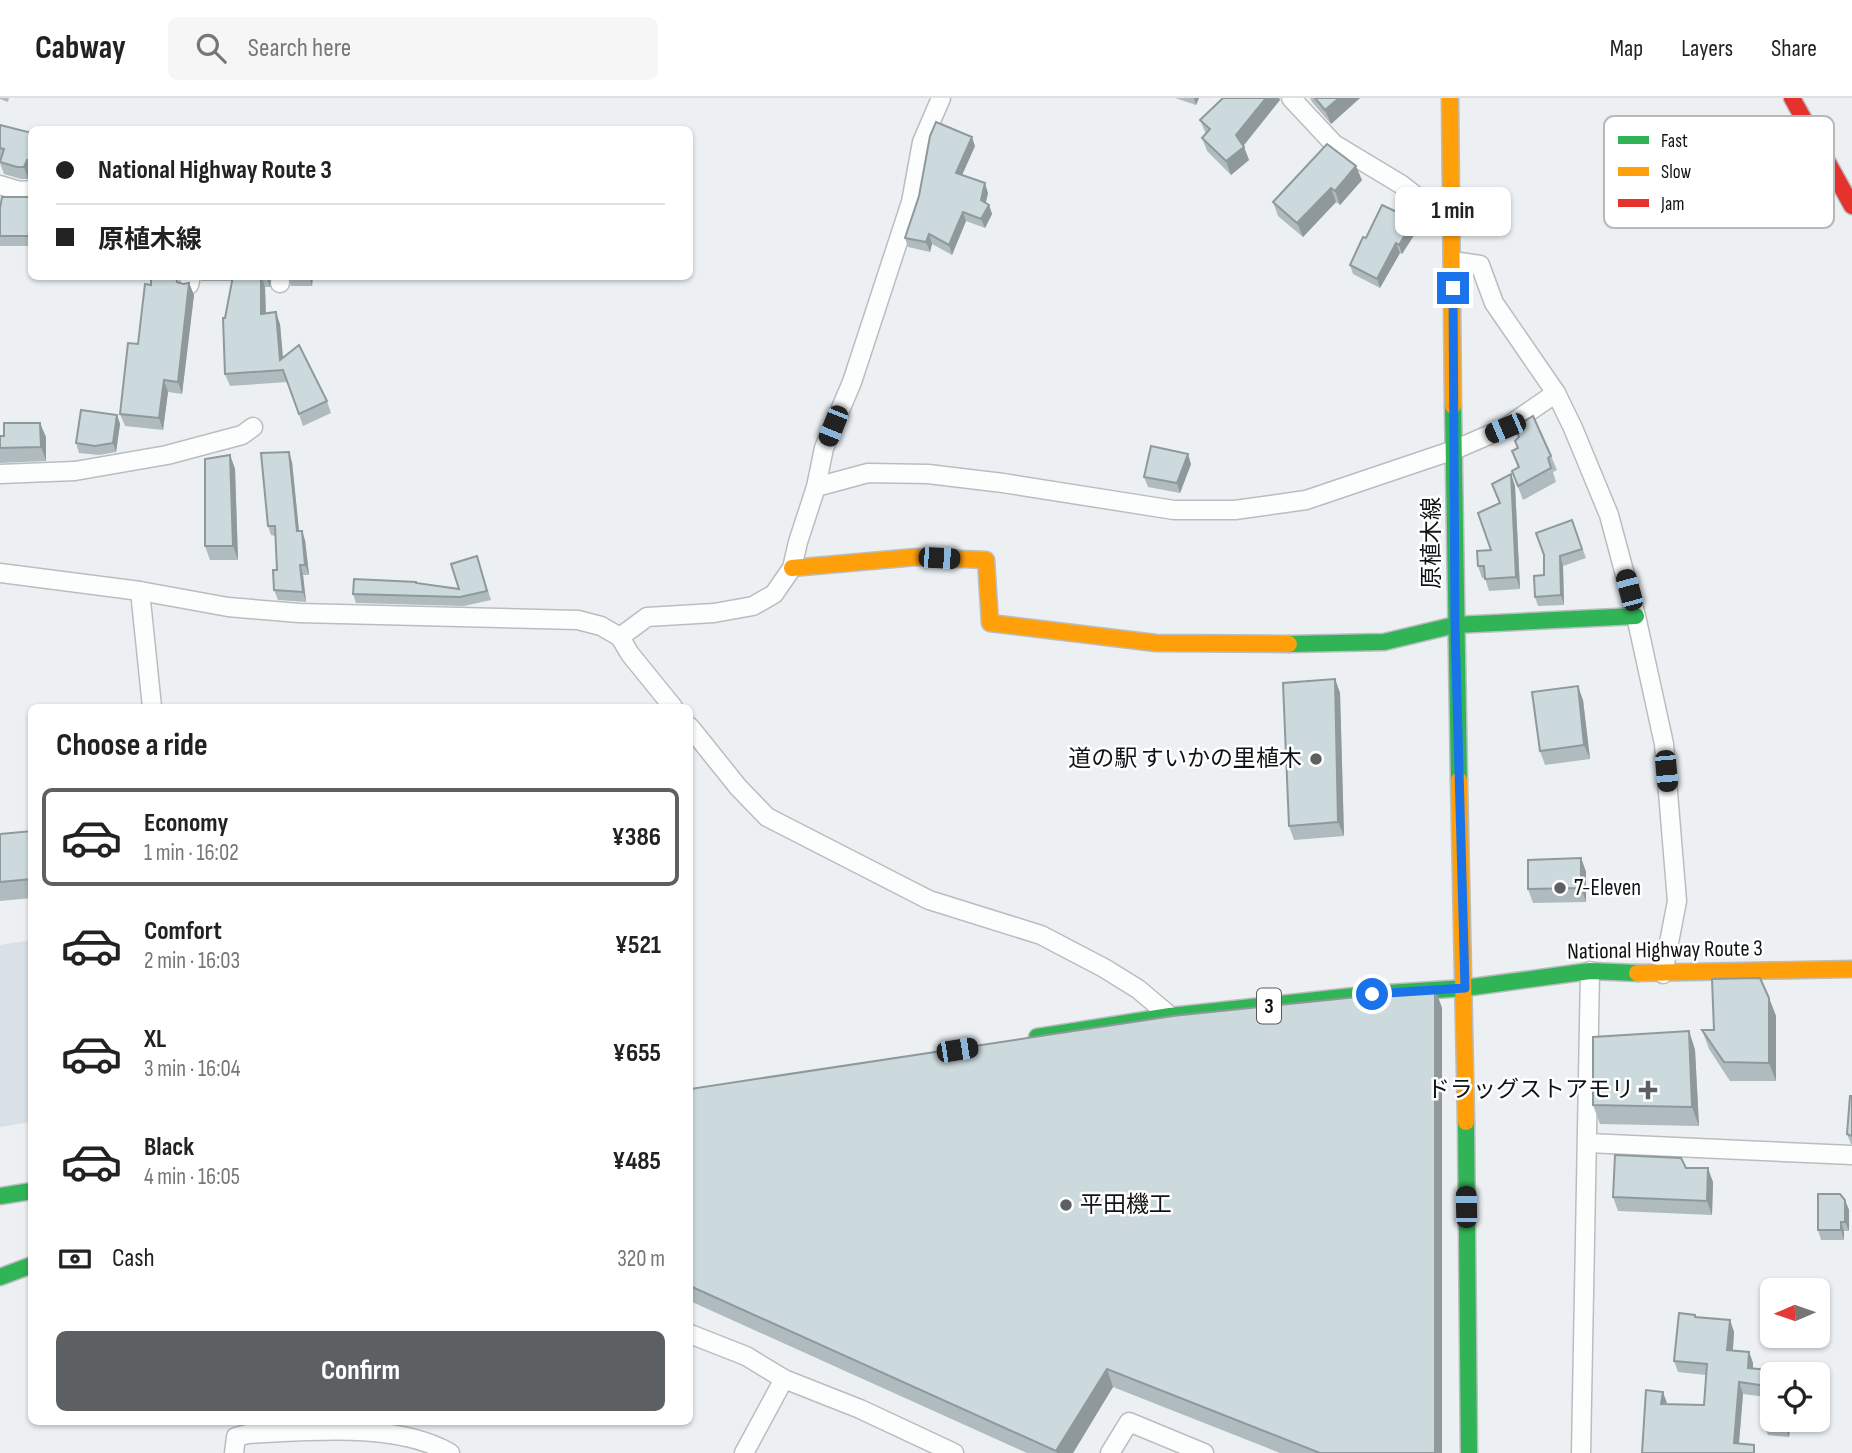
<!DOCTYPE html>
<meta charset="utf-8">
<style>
body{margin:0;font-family:"Sofia Sans Condensed","Noto Sans JP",sans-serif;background:#f6f6f6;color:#222;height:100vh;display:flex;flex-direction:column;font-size:26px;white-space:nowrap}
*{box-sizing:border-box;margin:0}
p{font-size:23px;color:#767676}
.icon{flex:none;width:38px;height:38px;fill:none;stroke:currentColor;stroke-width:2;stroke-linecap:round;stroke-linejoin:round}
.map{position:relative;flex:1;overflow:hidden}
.drawer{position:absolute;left:28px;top:606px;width:665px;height:721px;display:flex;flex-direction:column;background:#fff;border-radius:10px;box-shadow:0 2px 5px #0004}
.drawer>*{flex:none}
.top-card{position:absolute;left:28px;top:28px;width:665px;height:154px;border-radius:10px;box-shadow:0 2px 5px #0004;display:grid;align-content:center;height:154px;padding:0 28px;background:#fff}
.needle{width:46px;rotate:268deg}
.fabs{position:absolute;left:1760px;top:1180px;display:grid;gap:14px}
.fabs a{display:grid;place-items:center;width:70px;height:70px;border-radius:10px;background:#fff;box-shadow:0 2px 5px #0004;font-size:35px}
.end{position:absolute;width:32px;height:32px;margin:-16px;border:9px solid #1a73e8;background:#fff;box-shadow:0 0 0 4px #fff}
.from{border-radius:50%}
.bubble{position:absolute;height:49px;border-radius:10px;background:#fff;box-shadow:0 2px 5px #0004;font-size:23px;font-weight:700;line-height:49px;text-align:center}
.car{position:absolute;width:21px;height:42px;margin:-21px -10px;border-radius:9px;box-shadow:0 0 5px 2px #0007;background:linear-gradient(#222 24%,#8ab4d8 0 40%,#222 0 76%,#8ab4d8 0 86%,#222 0)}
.top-card b{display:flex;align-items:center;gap:24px;height:66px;font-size:26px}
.top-card b+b{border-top:2px solid #e0e0e0}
.top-card i{width:18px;height:18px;background:#222}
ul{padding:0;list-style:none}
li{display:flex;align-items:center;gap:21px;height:98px;margin:0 14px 10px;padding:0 14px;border:4px solid transparent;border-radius:10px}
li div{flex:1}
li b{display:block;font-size:26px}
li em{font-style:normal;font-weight:700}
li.selected{border-color:#5d6063}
li>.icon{width:63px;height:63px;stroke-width:1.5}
h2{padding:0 28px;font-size:32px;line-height:84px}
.pay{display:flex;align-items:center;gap:18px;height:77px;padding:0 28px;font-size:26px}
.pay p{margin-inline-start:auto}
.cta{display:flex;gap:14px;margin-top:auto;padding:14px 28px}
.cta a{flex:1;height:80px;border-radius:10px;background:#5d6063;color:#fff;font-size:28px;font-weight:700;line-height:80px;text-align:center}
header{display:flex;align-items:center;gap:42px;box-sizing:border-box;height:98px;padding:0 35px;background:#fff;border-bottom:2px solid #e0e0e0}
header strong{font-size:33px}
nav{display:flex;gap:38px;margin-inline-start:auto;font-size:24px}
.search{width:490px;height:63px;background:#f6f6f6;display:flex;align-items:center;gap:18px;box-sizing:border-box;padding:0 24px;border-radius:10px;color:#767676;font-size:26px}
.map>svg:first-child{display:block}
.built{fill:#d9e1e8}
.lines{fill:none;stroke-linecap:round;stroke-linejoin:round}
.street-casing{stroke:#babdc0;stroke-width:21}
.fast-casing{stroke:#babdc0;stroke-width:19}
.slow-casing{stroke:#babdc0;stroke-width:19}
.jam-casing{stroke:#babdc0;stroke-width:19}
.street{stroke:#fcfdfd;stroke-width:18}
.fast{stroke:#30b455;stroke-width:16}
.slow{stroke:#ff9f0a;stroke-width:16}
.jam{stroke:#e5322d;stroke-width:16}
.wall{fill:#afbbbf}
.shaded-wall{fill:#8f999b}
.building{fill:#ccdade;stroke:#8f999b;stroke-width:2}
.route{stroke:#1a73e8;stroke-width:9}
.poi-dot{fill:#5d6063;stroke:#fff;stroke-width:2.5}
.labels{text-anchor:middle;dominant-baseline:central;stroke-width:5;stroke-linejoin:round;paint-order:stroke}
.shield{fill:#fff;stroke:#585a5b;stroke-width:2}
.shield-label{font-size:21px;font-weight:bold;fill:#101315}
.street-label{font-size:23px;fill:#101315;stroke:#fff}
.poi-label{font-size:23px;fill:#101315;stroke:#fff;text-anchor:end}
.key{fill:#fff;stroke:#b7b8b9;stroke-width:2}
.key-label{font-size:19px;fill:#101315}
</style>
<header>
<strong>Cabway</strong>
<div class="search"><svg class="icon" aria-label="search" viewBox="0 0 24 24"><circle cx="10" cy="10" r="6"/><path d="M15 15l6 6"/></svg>Search here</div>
<nav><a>Map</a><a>Layers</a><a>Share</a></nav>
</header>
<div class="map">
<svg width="1852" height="1355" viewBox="0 0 1852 1355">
<rect width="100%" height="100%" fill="#ecf0f3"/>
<!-- built -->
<polygon class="built" points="31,842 31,1024 0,1029 0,847"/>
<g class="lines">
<!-- street casing -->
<g class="street-casing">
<g id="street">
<polyline points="1291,0 1334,46 1402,87 1451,125"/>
<polyline points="0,87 20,93 32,92"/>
<polyline points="1453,163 1480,167 1494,205 1556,295 1573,330 1609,417 1636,518 1664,646 1677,803 1663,876"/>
<polyline points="280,185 281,178"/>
<polyline points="189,187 191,178"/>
<polyline points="0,376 75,373 167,357 242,337 253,329"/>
<polyline points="816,389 868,375 928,376 1003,385 1174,412 1235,412 1306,402 1454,352 1505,330 1556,295"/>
<polyline points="0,475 140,493 228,509 299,515 578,522 601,528 620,539 630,556 673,609"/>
<polyline points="140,493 152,609"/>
<polyline points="620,539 647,519 714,515 753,508 774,496 792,470 798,444 816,389 824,350 852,284 911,104 922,44 941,0"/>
<polyline points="690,629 738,689 767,719 929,802 1041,837 1104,870 1138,891 1170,918"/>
<polyline points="1588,1045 1852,1057"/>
<polyline points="690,1236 746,1258 784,1281 860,1311 954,1355"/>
<path d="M 234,1355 L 236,1339 L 248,1336 C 310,1333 396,1324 450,1355"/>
<polyline points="744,1355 784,1281"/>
<polyline points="1110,1355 1129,1324 1204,1355"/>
<polyline points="1581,1355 1590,873"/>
</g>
</g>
<!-- fast casing -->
<g class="fast-casing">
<g id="fast">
<polyline points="1453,308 1459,682"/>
<polyline points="1289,546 1384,544 1455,527 1636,518"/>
<polyline points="1037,939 1170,918 1372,896 1465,890 1590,873 1637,875"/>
<polyline points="1466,1024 1469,1355"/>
<polyline points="0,1098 32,1093"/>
<polyline points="0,1179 32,1167"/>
</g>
</g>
<!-- slow casing -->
<g class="slow-casing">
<g id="slow">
<polyline points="1450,0 1453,308"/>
<polyline points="792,470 916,459 986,462 990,525 1156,545 1289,546"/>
<polyline points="1459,682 1466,1024"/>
<polyline points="1637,875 1852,871"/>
</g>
</g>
<!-- jam casing -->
<g class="jam-casing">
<polyline id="jam" points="1792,0 1852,108"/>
</g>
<!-- street -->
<use href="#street" class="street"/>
<!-- fast -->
<use href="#fast" class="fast"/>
<!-- slow -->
<use href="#slow" class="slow"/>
<!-- jam -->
<use href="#jam" class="jam"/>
</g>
<!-- wall -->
<g class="wall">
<polygon points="0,0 9,0 8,4 0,1"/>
<polygon points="1175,0 1199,0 1196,7"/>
<polygon points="1223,0 1279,0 1280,2 1243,47 1249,62 1231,77 1207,53 1202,40 1206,36 1200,22"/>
<polygon points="1310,0 1360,0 1331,26 1312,4"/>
<polygon points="0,27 32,35 32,75 28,81 21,81 4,76 0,65"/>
<polygon points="975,48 962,77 988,95 986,105 989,107 992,116 985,130 966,123 952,157 932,146 930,154 908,149 905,140"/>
<polygon points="1362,82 1340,107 1336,104 1303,139 1278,118 1273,104"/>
<polygon points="31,99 32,148 0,148 0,110"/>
<polygon points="1414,122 1418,131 1402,156 1400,155 1380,190 1353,176 1350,167 1366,140"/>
<polygon points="200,178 271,178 270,189 265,189 266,215 280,226 283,259 327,303 331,315 303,328 288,284 230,288 225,276 225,220 232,183 202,183"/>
<polygon points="287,178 313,178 312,188 291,188"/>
<polygon points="178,184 183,186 189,185 194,197 182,296 168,294 163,332 125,328 120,316 138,246 151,187"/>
<polygon points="117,317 120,326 116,354 99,357 79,355 76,345"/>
<polygon points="1515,329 1551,358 1557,372 1553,374 1556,384 1523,402 1512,373 1518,370 1512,353 1518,350 1519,340"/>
<polygon points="0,338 46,339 46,363 0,365"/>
<polygon points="230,357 235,371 238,462 210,462 205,448"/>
<polygon points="292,364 299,433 305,442 309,477 303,477 306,504 278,502 274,492 277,472 275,438 271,437 268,428"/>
<polygon points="1191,366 1180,395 1148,389 1144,379"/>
<polygon points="1511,376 1515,388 1520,491 1489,493 1485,480 1482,480 1478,468 1491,452 1500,405"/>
<polygon points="1572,422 1586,460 1563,468 1564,507 1538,508 1535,499"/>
<polygon points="477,458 491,502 464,508 356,505 353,496 416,486 459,491"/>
<polygon points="1335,581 1340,595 1344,738 1294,742 1289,728"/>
<polygon points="1583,602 1590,661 1545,667 1540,653"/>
<polygon points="32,733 32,800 0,803 0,736"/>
<polygon points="1581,760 1586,774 1586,804 1533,805 1528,791"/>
<polygon points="1435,891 1442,910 1442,1355 1280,1355 1113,1289 1073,1355 1027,1355 690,1203 690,991"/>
<polygon points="1769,900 1776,918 1776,983 1730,983 1709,951 1702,932 1714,932"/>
<polygon points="1689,933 1695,952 1699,1028 1600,1026 1593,1007"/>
<polygon points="1852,998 1852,1046 1851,1046 1847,1036"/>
<polygon points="1686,1070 1713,1084 1712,1117 1618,1113 1613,1099"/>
<polygon points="1845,1102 1849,1112 1849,1133 1844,1133 1844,1142 1821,1142 1818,1132"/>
<polygon points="1696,1219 1730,1222 1734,1234 1733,1252 1749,1254 1753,1265 1753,1270 1791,1274 1791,1276 1773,1276 1791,1321 1789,1339 1768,1337 1763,1325 1766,1299 1743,1296 1739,1346 1642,1355 1667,1306 1704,1307 1706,1277 1678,1274 1674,1263"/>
</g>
<!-- shaded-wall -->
<g class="shaded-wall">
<polygon points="1194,0 1199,0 1196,7"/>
<polygon points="1266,0 1279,0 1280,2 1241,51 1236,37"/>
<polygon points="1339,0 1360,0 1331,26 1325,12"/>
<polygon points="972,39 975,48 959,84 956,75"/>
<polygon points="1244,49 1249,62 1231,77 1226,63"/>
<polygon points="27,62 31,75 28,81 24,69"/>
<polygon points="1356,68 1362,82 1340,107 1335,93"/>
<polygon points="985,85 988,95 984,111 981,102"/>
<polygon points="1331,90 1336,104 1303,139 1297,125"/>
<polygon points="31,99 32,100 32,146 29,138"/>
<polygon points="989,107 992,116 985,130 981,121"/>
<polygon points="963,114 966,123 952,157 949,147"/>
<polygon points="1414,122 1418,131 1402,156 1399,147"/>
<polygon points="929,136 932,146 930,154 926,144"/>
<polygon points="1396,145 1400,155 1380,190 1377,181"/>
<polygon points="261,178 265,189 266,228 261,216"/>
<polygon points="266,178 271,178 270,189"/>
<polygon points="309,178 313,178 312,188"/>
<polygon points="189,185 194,197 182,296 178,284"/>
<polygon points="276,214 280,226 284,274 280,262"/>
<polygon points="164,282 168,294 163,332 159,320"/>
<polygon points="117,317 120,326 116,354 113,345"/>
<polygon points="40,325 46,339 46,363 41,349"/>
<polygon points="289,354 292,364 300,443 297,433"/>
<polygon points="1188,356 1191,366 1180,395 1177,385"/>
<polygon points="230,357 235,371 238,462 233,448"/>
<polygon points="1511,376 1515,388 1520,491 1516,479"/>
<polygon points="302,433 305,442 309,477 305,467"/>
<polygon points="1560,458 1563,468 1564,507 1561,497"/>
<polygon points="300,467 303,477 306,504 303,494"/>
<polygon points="1335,581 1340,595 1344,738 1338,724"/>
<polygon points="1578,588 1583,602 1590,661 1584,647"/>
<polygon points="1581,760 1586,774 1586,804 1581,790"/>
<polygon points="1435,891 1442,910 1442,1355 1435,1355"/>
<polygon points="1769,900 1776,918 1776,983 1769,965"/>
<polygon points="1689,933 1695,952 1699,1028 1692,1009"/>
<polygon points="1708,1070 1713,1084 1712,1117 1707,1103"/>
<polygon points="1845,1102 1849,1112 1849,1133 1845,1124"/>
<polygon points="1841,1124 1844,1133 1844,1142 1841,1132"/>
<polygon points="1730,1222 1734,1234 1732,1263 1727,1252"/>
<polygon points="1749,1254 1753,1265 1752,1281 1748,1270"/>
<polygon points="1107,1271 1113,1289 1073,1355 1057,1355 1056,1353"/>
<polygon points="1739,1284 1743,1296 1738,1355 1734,1345"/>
<polygon points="1663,1294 1667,1305 1661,1306"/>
<polygon points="1786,1321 1791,1321 1789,1339 1785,1328"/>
</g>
<!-- building -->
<g class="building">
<polygon points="1223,0 1266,0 1236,37 1244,49 1226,63 1202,40 1210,31 1200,22"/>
<polygon points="1315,0 1339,0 1325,12"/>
<polygon points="936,24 972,39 956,75 985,85 981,102 989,107 981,121 963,114 949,147 929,136 926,144 905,140 919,98 930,38"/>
<polygon points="0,27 32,35 32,62 27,62 24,69 17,69 0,64 4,51 0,50"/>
<polygon points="1327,46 1356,68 1335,93 1331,90 1297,125 1273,104"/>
<polygon points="2,99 31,99 29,138 0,138 0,110"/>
<polygon points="1382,107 1414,122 1399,147 1396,145 1377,181 1350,167 1363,139 1366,140"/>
<polygon points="151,178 176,178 177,184 183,186 189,185 178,284 164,282 159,320 120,316 128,245 138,246 145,186 151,187"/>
<polygon points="233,178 261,178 261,216 276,214 280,262 299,247 327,303 299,316 283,272 225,276 223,220 225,220"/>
<polygon points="81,312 117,317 113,345 95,348 76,345"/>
<polygon points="1533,318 1551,358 1548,360 1551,370 1518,388 1512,373 1519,369 1512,353 1518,350 1515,343 1519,339 1515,329"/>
<polygon points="4,325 40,325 41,349 0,350 0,338 4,338"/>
<polygon points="1151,348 1188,356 1177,385 1144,379"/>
<polygon points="289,354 297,433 302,433 305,467 300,467 303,494 274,492 273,472 277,472 275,428 268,428 261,355"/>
<polygon points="230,357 233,448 205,448 205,361"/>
<polygon points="1511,376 1516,479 1485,481 1484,468 1478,468 1477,453 1491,452 1478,415 1500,405 1492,386"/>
<polygon points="1572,422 1582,451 1560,458 1561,497 1535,499 1534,478 1544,477 1544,457 1536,435"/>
<polygon points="477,458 487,493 460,499 353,496 354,481 416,484 416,485 459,491 451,466"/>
<polygon points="1335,581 1338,724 1289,728 1283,585"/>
<polygon points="1578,588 1584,647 1540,653 1532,594"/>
<polygon points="32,733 32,781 0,784 0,736"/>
<polygon points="1581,760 1581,790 1528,791 1528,762"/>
<polygon points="1760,880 1769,900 1769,965 1724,964 1702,932 1714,932 1712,881"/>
<polygon points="1435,891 1435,1355 1320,1355 1107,1271 1056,1353 690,1188 690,991 1173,918"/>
<polygon points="1689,933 1692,1009 1593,1007 1593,939"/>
<polygon points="1850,998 1852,998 1852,1038 1847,1036"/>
<polygon points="1615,1057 1681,1060 1686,1070 1708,1070 1707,1103 1613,1099"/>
<polygon points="1818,1096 1840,1096 1845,1102 1845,1124 1841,1124 1841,1132 1818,1132"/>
<polygon points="1679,1215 1695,1217 1695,1219 1730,1222 1727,1252 1749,1254 1748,1270 1791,1274 1791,1276 1773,1276 1773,1321 1786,1321 1785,1328 1763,1325 1767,1288 1739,1284 1734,1345 1754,1347 1754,1355 1642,1355 1646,1292 1663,1294 1661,1306 1704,1307 1707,1266 1674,1263"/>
</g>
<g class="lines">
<!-- route -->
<polyline class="route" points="1372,896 1465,890 1455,527 1453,190"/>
</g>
<!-- markers -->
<g class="poi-dot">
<circle cx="1316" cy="661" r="7"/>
<circle cx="1560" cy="790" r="7"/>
<path d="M1644.5 981.5h7v7h7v7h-7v7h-7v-7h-7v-7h7z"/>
<circle cx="1066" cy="1107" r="7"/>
</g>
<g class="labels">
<!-- shield labels -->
<rect class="shield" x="1257" y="890.5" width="24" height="35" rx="5"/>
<g class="shield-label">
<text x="1269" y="908">3</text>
</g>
<!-- street labels -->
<g class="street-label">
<text transform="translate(1432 445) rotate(-90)">原植木線</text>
<text transform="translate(1665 852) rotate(-1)">National Highway Route 3</text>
</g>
<!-- poi labels -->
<g class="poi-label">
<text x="1302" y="661">道の駅 すいかの里植木</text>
<text x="1574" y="790" text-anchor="start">7-Eleven</text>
<text x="1634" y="992">ドラッグストアモリ</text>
<text x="1080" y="1107" text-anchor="start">平田機工</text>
</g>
</g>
<!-- legend -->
<rect x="1604" y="18" width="230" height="112" rx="10" class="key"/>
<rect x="1618" y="38" width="31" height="8" fill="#30b455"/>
<rect x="1618" y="69" width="31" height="9" fill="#ff9f0a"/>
<rect x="1618" y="101" width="31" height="8" fill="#e5322d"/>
<g class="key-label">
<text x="1661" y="49">Fast</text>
<text x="1661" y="80">Slow</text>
<text x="1661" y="112">Jam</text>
</g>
</svg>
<div class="fabs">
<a><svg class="needle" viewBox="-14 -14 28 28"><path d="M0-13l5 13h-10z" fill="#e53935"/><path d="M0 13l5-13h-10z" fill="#767676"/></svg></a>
<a><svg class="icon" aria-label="locate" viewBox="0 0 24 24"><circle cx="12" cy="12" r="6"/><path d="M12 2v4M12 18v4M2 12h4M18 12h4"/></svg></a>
</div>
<i class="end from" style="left:1372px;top:896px"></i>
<i class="end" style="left:1453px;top:190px"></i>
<div class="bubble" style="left:1395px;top:89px;width:116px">1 min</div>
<i class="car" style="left:833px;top:328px;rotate:202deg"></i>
<i class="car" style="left:1505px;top:330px;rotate:247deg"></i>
<i class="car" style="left:939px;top:460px;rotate:93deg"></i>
<i class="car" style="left:1629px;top:492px;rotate:345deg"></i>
<i class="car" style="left:1666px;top:673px;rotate:175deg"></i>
<i class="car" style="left:957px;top:952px;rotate:81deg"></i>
<i class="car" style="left:1466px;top:1109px;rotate:359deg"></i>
<div class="top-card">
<b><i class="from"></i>National Highway Route 3</b>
<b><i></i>原植木線</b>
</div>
<section class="drawer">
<h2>Choose a ride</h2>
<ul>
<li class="selected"><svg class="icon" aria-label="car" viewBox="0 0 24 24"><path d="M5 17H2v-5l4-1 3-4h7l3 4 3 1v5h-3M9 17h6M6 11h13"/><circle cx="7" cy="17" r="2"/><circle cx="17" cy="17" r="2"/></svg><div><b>Economy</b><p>1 min · 16:02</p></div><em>¥386</em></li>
<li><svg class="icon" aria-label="car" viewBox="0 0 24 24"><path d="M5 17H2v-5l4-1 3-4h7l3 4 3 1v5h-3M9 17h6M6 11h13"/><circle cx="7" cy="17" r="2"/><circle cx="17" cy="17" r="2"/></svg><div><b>Comfort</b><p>2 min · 16:03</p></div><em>¥521</em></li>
<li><svg class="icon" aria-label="car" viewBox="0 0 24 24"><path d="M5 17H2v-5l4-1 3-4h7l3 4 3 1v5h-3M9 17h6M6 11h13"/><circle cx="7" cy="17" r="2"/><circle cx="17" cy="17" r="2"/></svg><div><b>XL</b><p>3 min · 16:04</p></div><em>¥655</em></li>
<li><svg class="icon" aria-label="car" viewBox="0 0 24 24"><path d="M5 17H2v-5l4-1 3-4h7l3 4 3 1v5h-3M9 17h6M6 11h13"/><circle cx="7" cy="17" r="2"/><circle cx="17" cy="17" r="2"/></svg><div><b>Black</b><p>4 min · 16:05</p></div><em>¥485</em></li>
</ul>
<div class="pay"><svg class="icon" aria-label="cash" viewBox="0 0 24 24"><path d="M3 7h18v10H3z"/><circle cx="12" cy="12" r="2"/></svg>Cash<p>320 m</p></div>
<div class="cta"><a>Confirm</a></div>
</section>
</div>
